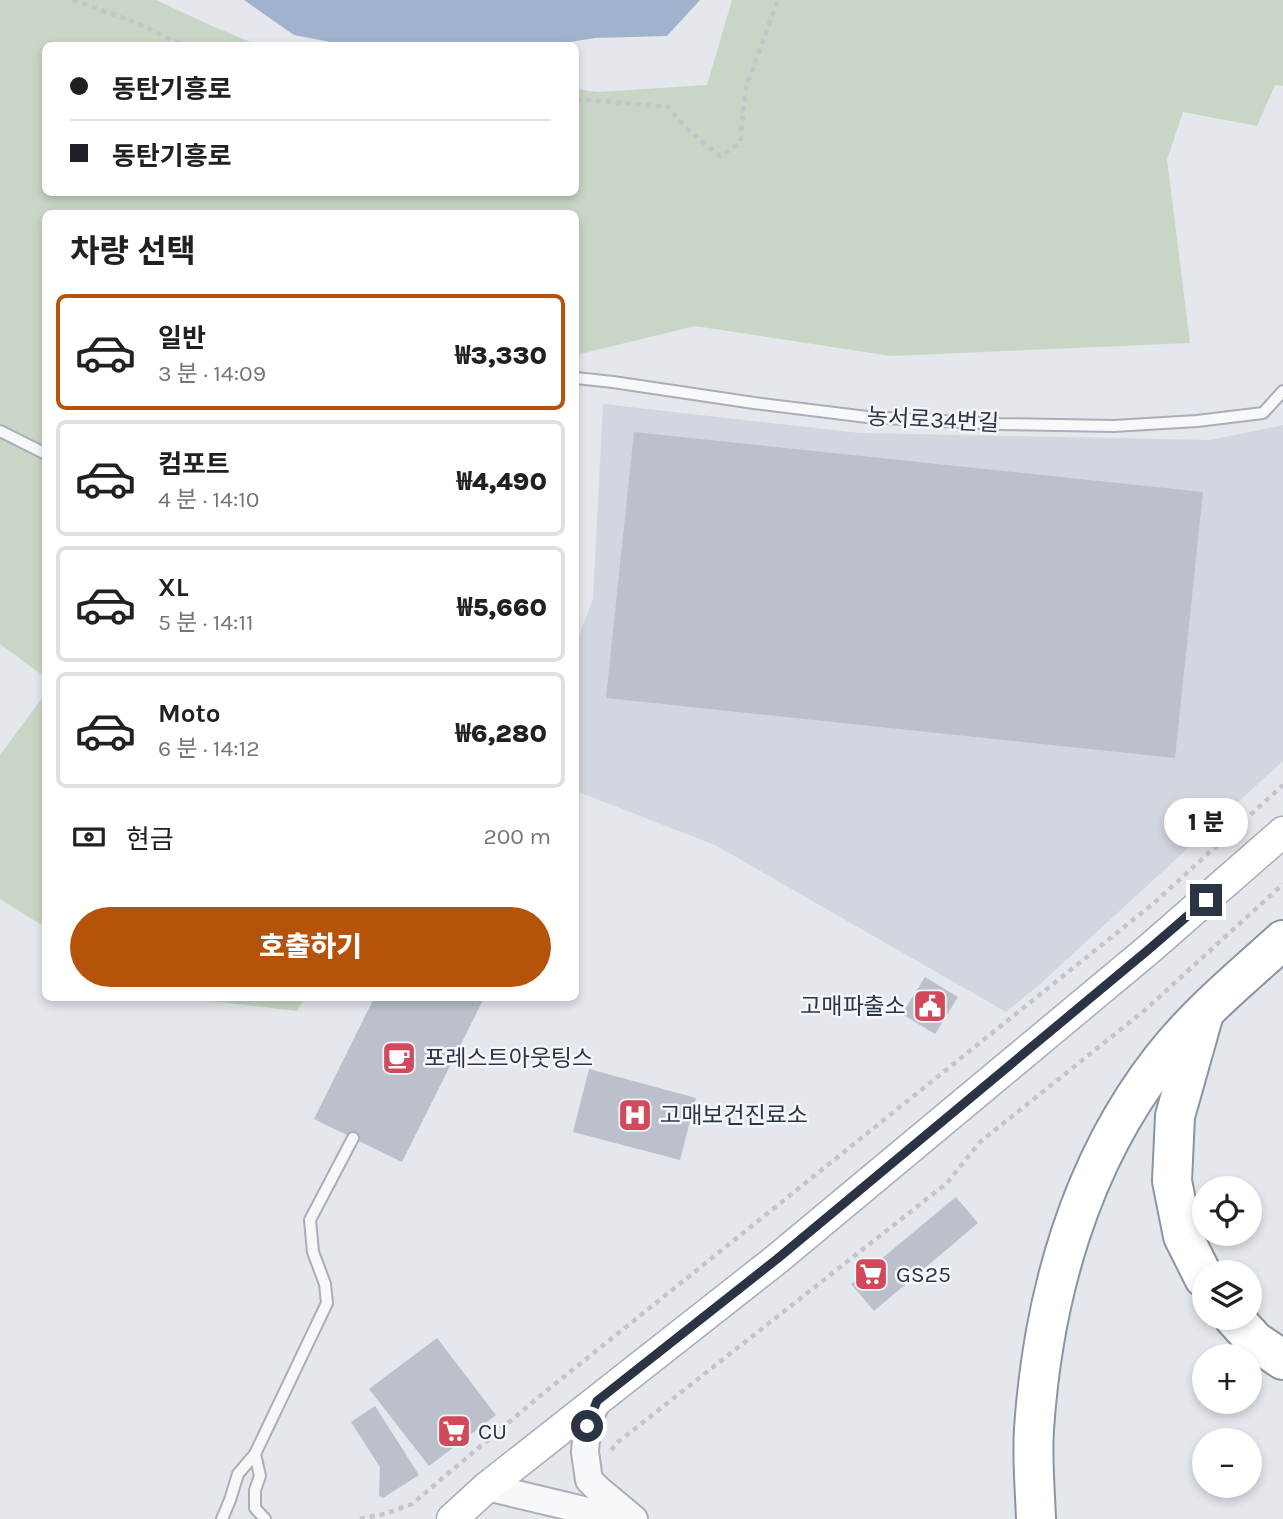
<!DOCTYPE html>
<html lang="ko">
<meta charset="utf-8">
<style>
body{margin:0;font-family:Karla,"Noto Sans KR",sans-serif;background:#f2f2f2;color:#202124;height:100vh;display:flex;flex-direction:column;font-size:26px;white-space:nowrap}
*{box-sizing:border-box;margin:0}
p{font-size:23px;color:#757577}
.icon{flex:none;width:38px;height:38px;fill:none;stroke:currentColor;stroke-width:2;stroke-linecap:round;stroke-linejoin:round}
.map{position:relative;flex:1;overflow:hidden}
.details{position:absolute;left:42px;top:210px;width:537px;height:791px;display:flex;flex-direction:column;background:#fff;border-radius:10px;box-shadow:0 4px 10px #0003}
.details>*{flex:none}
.top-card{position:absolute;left:42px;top:42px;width:537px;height:154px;border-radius:10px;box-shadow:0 4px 10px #0003;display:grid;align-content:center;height:154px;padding:0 28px;background:#fff}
.tools{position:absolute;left:1192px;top:1176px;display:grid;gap:14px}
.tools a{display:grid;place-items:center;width:70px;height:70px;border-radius:50%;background:#fff;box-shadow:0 4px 10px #0003;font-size:35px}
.end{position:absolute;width:32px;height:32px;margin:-16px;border:9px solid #2b3445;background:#fff;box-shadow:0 0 0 4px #fff}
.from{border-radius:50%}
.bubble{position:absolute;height:49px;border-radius:24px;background:#fff;box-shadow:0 4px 10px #0003;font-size:23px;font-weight:800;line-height:49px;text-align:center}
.top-card b{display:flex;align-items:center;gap:24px;height:66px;font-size:26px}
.top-card b+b{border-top:2px solid #e0e0e0}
.top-card i{width:18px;height:18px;background:#202124}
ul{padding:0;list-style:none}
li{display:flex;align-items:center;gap:21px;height:116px;margin:0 14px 10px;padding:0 14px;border:4px solid #e0e0e0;border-radius:10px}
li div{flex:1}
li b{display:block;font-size:26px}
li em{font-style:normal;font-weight:800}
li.active{border-color:#b45309}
li>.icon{width:63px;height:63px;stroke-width:1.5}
h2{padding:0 28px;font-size:32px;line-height:84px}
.pay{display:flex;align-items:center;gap:18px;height:77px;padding:0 28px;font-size:26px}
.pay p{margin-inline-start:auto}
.cta{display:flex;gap:14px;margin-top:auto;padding:14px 28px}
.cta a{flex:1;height:80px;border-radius:42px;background:#b45309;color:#fff;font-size:28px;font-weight:800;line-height:80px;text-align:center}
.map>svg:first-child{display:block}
.built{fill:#d2d6de}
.green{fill:#c9d6c5}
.water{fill:#9fb4cc}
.building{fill:#bbc0ca}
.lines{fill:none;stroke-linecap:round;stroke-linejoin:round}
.service-casing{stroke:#a9aeb7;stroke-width:14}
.tertiary-casing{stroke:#a9aeb7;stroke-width:30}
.secondary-casing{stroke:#a9aeb7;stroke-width:33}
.motorway-casing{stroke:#8b94a3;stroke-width:42}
.path{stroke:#c2c5cb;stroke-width:4.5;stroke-dasharray:5 5;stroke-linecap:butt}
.service{stroke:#f7f8fa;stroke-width:10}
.tertiary{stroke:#f7f8fa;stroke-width:26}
.secondary{stroke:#fff;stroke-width:30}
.motorway{stroke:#fff;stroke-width:38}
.route{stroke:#2b3445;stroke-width:9}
.labels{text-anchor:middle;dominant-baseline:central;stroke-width:5;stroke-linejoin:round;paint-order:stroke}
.street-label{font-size:23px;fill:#2b3445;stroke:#f4f6f9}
.poi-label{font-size:23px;fill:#2b3445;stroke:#f4f6f9;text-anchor:start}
</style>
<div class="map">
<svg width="1283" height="1519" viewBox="0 0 1283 1519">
<rect width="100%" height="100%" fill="#e4e7ec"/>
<!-- built -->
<polygon class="built" points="603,404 860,433 1210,440 1283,425 1283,761 1039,985 1006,1012 715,845 576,791 576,643 593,599"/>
<!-- green -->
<g class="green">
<polygon points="0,0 156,0 212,26 258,45 46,46 46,192 576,192 576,89 598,92 707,85 732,0 1283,0 1283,86 1275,85 1257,126 1183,112 1167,160 1190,343 891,356 695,326 576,355 576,214 46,214 45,677 0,644"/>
<polygon points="45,694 45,927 0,899 0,755"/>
<polygon points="185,998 305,998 297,1011"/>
</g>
<!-- water -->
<polygon class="water" points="244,0 700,0 667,36 595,38 545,46 346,45 294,35"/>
<!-- building -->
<g class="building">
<polygon points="634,432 1203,492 1175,758 606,698"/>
<polygon points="925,977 958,997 935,1034 902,1014"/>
<polygon points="374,998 484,998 402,1162 314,1119"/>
<polygon points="589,1069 696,1098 680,1160 573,1132"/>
<polygon points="956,1197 978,1223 874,1311 851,1284"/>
<polygon points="437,1338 496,1415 429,1466 369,1389"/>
<polygon points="375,1406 419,1475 383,1498 379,1496 380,1467 351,1422"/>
</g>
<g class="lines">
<!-- service casing -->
<g class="service-casing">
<g id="service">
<polyline points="576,378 613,382 754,403 867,417 999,424 1114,426 1197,421 1263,413 1283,391"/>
<polyline points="0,431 46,454"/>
<polyline points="255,1454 260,1476 255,1490 255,1508 265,1519"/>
<polyline points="222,1519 230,1500 238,1474 255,1454 327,1303 325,1284 313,1252 310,1220 353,1138"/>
</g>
</g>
<!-- tertiary casing -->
<g class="tertiary-casing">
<g id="tertiary">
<polyline points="597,1400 587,1426 585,1452 589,1480 598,1489 634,1519"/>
<polyline points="487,1487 621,1519"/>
</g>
</g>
<!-- secondary casing -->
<g class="secondary-casing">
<polyline id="secondary" points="452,1519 487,1487 777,1259 1148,950 1283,832"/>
</g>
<!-- motorway casing -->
<g class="motorway-casing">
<g id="motorway">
<polyline points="1203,1017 1175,1116 1172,1181 1183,1236 1204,1278"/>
<polyline points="1234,1318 1255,1341 1283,1360"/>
<path d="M 1036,1519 C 1035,1489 1032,1459 1034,1429 C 1043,1297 1080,1164 1162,1059 C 1197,1014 1241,978 1283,940"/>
</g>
</g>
<!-- path -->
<g class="path">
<polyline points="73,0 134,22 185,46"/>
<polyline points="576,99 668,107 689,131 720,156 740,143 746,87 778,0"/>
<polyline points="611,1450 618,1442 947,1183 980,1142 1145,1010 1283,884"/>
<polyline points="360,1519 385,1514 412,1504 540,1396 1154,903 1283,785"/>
</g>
<!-- service -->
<use href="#service" class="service"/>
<!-- tertiary -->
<use href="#tertiary" class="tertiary"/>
<!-- secondary -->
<use href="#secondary" class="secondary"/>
<!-- motorway -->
<use href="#motorway" class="motorway"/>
</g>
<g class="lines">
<!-- route -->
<polyline class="route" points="587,1426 597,1401 777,1259 1148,950 1206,900"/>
</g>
<!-- icons -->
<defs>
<g id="civic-square" transform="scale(1.75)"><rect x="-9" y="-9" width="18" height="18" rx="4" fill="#d1495b" stroke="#f4f6f9"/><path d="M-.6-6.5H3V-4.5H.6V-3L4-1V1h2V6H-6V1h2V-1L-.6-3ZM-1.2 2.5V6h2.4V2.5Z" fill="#fff"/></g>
<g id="cafe-square" transform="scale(1.75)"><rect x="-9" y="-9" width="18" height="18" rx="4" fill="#d1495b" stroke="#f4f6f9"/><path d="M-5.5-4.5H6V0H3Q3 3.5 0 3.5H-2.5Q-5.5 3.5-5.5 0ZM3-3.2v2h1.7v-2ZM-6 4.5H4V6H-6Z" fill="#fff"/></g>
<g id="hospital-square" transform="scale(1.75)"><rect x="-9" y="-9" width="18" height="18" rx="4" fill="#d1495b" stroke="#f4f6f9"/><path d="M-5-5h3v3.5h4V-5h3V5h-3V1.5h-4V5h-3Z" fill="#fff"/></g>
<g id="supermarket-square" transform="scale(1.75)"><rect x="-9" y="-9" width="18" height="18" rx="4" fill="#d1495b" stroke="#f4f6f9"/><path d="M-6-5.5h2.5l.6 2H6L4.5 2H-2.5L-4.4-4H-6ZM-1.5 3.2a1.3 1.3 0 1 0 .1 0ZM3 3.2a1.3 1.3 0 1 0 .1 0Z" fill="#fff"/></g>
</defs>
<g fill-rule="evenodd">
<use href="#civic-square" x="930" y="1006"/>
<use href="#cafe-square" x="399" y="1058"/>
<use href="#hospital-square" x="635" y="1115"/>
<use href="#supermarket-square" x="871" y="1274"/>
<use href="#supermarket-square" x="454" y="1431"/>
</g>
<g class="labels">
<!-- street labels -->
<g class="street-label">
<text transform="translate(933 420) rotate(3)">농서로34번길</text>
</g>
<!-- poi labels -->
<g class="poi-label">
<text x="906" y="1006" text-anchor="end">고매파출소</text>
<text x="424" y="1058">포레스트아웃팅스</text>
<text x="660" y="1115">고매보건진료소</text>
<text x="896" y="1274">GS25</text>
<text x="478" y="1431">CU</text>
</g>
</g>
</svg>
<div class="tools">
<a><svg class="icon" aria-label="locate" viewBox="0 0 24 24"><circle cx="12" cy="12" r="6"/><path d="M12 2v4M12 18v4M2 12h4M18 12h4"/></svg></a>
<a><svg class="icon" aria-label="layers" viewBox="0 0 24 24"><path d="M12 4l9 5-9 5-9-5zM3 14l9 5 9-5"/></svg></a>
<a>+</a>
<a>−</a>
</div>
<i class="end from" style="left:587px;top:1426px"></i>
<i class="end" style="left:1206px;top:900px"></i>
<div class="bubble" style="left:1164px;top:798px;width:84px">1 분</div>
<div class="top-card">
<b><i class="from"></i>동탄기흥로</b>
<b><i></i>동탄기흥로</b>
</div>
<section class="details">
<h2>차량 선택</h2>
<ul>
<li class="active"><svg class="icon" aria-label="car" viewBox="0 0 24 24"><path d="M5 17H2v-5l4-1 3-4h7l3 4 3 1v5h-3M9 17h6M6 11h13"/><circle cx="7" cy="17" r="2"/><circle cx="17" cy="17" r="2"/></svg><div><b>일반</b><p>3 분 · 14:09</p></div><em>₩3,330</em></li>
<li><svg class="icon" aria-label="car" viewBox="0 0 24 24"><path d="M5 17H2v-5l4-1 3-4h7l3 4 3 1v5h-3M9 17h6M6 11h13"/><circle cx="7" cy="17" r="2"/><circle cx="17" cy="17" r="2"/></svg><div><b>컴포트</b><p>4 분 · 14:10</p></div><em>₩4,490</em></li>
<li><svg class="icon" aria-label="car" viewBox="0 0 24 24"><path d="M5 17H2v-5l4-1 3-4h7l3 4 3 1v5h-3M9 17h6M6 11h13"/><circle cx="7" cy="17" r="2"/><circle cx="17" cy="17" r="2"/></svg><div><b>XL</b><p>5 분 · 14:11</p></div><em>₩5,660</em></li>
<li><svg class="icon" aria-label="car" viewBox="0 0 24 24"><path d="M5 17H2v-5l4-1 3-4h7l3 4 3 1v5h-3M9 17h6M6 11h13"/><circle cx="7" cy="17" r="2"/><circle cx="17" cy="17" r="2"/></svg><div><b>Moto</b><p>6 분 · 14:12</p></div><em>₩6,280</em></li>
</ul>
<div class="pay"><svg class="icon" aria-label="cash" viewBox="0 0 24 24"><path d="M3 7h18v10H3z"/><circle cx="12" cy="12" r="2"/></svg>현금<p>200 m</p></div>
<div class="cta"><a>호출하기</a></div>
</section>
</div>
